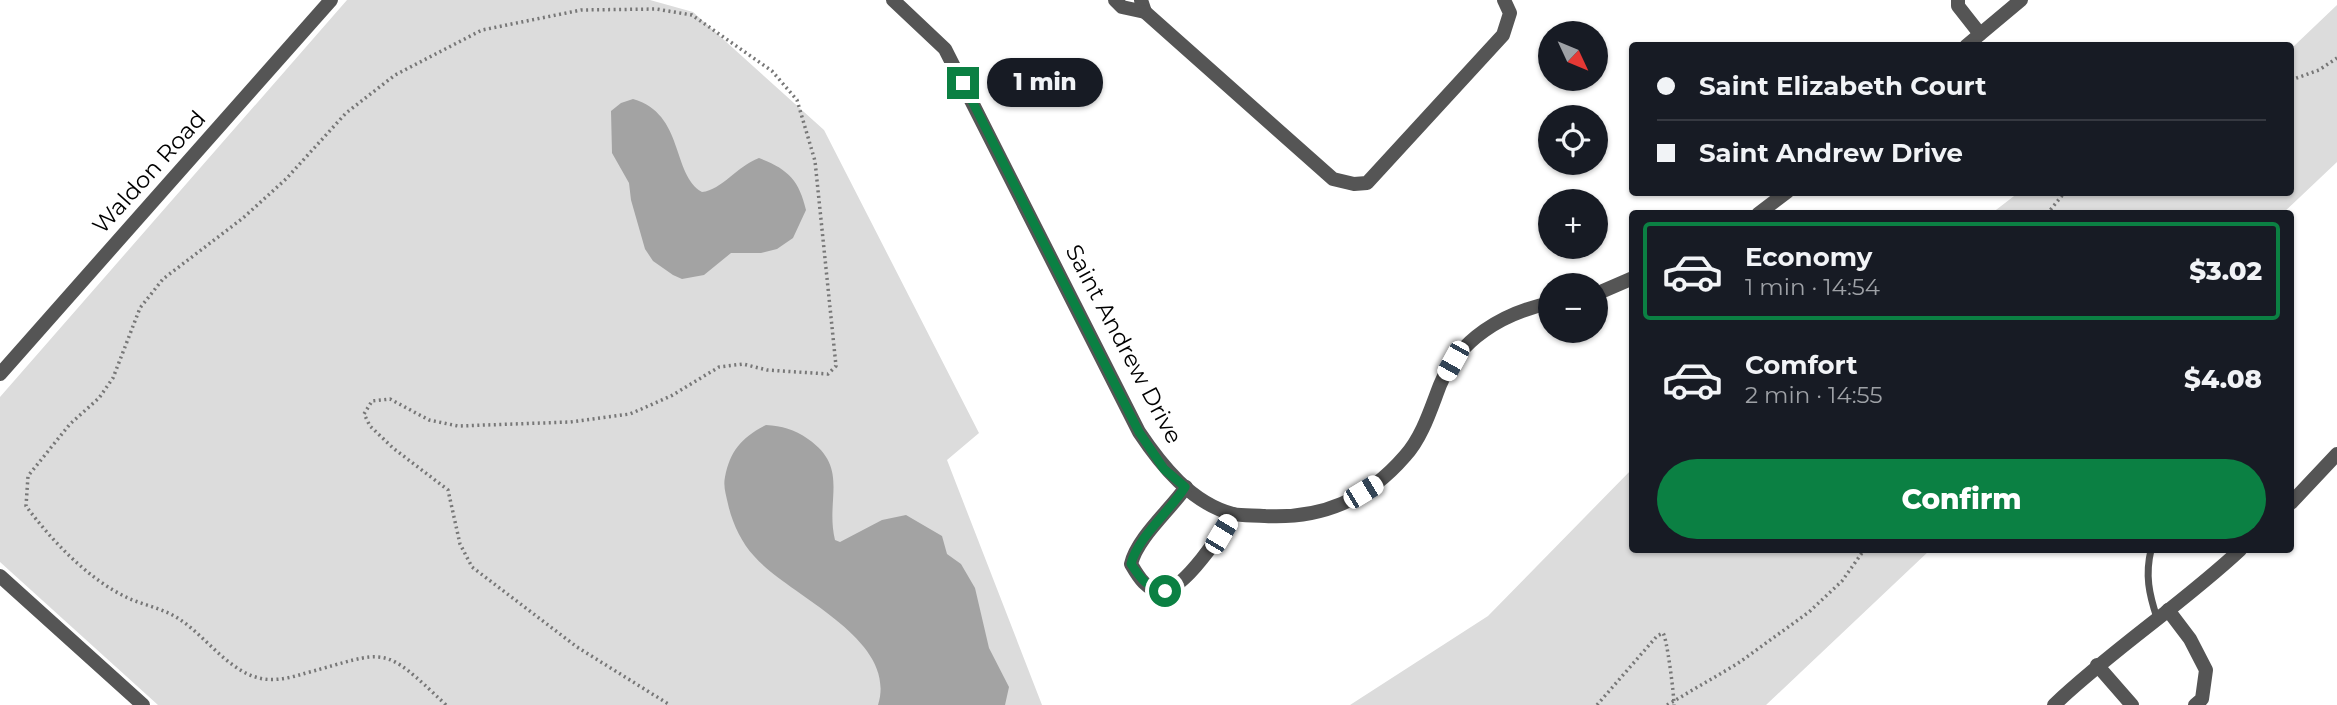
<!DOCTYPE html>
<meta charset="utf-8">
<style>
body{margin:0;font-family:Montserrat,sans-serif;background:#242831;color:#f1f3f6;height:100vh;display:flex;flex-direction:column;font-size:26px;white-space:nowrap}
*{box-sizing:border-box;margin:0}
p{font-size:23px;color:#9ea1a6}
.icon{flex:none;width:38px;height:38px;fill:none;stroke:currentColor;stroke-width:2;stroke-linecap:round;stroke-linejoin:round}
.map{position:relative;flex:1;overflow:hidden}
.sheet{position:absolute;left:1629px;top:210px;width:665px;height:343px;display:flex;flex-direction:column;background:#171b24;border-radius:7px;box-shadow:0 2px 5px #0004}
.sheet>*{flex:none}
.guide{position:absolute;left:1629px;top:42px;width:665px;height:154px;border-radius:7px;box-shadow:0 2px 5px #0004;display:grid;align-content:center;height:154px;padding:0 28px;background:#171b24}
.needle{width:46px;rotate:134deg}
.buttons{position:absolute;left:1538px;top:21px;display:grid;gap:14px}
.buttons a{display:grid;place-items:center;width:70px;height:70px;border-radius:50%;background:#171b24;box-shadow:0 2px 5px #0004;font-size:35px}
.end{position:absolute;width:32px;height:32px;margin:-16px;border:9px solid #0b8043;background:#fff;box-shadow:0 0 0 4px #fff}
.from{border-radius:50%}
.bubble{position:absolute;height:49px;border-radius:24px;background:#171b24;box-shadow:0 2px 5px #0004;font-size:23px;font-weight:800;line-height:49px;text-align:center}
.car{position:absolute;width:21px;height:42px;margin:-21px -10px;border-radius:9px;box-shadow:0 0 5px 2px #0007;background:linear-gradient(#fff 24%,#345 0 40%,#fff 0 76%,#345 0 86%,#fff 0)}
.guide b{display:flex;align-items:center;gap:24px;height:66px;font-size:26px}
.guide b+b{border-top:2px solid #363941}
.guide i{width:18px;height:18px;background:#f1f3f6}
ul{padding:12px 0 0;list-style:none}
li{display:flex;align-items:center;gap:21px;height:98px;margin:0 14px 10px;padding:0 14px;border:4px solid transparent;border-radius:7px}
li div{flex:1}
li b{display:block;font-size:26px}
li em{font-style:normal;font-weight:800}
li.active{border-color:#0b8043}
li>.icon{width:63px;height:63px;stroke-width:1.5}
.action{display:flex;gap:14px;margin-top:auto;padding:14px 28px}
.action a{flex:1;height:80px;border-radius:42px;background:#0b8043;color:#fff;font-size:28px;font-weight:800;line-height:80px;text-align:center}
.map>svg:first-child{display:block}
.green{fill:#dcdcdc}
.water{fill:#a3a3a3}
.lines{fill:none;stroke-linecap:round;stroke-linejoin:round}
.path{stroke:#777;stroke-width:3.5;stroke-dasharray:2 3.5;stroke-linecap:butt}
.service{stroke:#555;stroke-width:7}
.minor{stroke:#555;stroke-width:14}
.tertiary{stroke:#555;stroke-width:14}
.route{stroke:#0b8043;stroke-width:9}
.labels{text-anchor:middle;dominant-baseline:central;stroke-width:5;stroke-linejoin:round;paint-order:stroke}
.street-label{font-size:23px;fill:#000;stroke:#fff}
</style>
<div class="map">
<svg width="2337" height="705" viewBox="0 0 2337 705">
<rect width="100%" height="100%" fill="#fff"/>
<!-- green -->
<g class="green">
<polygon points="347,0 650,0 693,12 824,130 979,433 947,460 1042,705 158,705 0,562 0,397"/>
<polygon points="2337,5 2337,162 2283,213 1992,213 2018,193 2291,192 2291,46 2294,46"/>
<polygon points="1633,468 1633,550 1930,550 1766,705 1350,705 1488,616"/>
</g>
<!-- water -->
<g class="water">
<path d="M 633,99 C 685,114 671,174 702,192 C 722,190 737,166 759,158 C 788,169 799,180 806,210 L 793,238 L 777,249 L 761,253 L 731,253 L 704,275 L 682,279 L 673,275 L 653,261 L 645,249 L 631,200 L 629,183 L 612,153 L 611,111 L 621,103 Z"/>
<path d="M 766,425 C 782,426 794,429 808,439 C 850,468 825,499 835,540 L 840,542 L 882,520 L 906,515 L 942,536 L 947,554 L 961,564 L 975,588 L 989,648 L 1009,687 L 1005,705 L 878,705 C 899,638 788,596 754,556 C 741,542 732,522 728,504 C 726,495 723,486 725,477 C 730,451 742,437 766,425 Z"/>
</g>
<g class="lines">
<!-- path -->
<g class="path">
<polyline points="2291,80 2319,70 2337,58"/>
<polyline points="2047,214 2065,192"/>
<path d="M 446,705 C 381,643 388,651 306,673 C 293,677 278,681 264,679 C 231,674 208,639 182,621 C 166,609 146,606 128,598 C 89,580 51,540 26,506 L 28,476 L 70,424 L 99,398 L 113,378 L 140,308 L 163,279 L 243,218 L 286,179 L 346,113 L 395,75 L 482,30 L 581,10 L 656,9 L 692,15 L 772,71 L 797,100 L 815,161 L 836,366 L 828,374 L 767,370 L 743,364 L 719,367 L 671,396 L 630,414 L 570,422 L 458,426 L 429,420 L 390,399 L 372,401 L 364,414 L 370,426 L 393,448 L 448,490 L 460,544 L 472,567 L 577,647 L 670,705"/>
<path d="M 1597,705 L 1657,636 L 1663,633 C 1667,638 1674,694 1674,705"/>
<polyline points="1667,705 1737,664 1809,612 1842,581 1864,550"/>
</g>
<!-- service -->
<path class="service" d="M 2151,550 C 2145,575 2149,594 2157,618"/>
<!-- minor -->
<g class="minor">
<path d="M 893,0 L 945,49 L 1139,432 C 1161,465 1191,503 1233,514 C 1242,516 1255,515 1265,516 C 1322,519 1367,500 1405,456 C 1422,438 1431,408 1440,385 C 1459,339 1503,313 1550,303"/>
<polyline points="1115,0 1122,7 1145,12 1141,0"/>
<polyline points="1958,0 1958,6 1980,34"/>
<polyline points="1145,12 1333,179 1354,184 1367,183 1503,35 1510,13 1504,0"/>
<polyline points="1966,46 2021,0"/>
<polyline points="1758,214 1787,192"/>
<polyline points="1596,294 1633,278"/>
<path d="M 1186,487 C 1170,510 1137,538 1131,564 C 1138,576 1147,592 1163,591 C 1185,589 1222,532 1233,514"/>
<polyline points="2291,503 2337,454"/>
<polyline points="0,576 143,705"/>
<polyline points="2168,610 2190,639 2206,670 2202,699 2195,705"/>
<polyline points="2097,665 2132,705"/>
<path d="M 2054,705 C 2113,649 2181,605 2240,550"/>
</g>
<!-- tertiary -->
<polyline class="tertiary" points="0,374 331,0"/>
</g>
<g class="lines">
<!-- route -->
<path class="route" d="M 963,83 L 1139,432 L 1164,469 L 1185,487 C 1170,511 1137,538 1131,564 C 1141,579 1147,588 1165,591"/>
</g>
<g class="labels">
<!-- street labels -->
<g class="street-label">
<text transform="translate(149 172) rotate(-48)">Waldon Road</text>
<text transform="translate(1124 344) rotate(62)">Saint Andrew Drive</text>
</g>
</g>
</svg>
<div class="buttons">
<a><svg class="needle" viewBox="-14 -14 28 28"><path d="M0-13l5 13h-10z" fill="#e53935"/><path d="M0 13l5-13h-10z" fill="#9ea1a6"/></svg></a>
<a><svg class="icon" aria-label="locate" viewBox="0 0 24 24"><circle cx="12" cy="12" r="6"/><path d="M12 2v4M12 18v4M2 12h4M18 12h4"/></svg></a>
<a>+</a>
<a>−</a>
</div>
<i class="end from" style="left:1165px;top:591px"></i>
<i class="end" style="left:963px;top:83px"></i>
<div class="bubble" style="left:987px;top:58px;width:116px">1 min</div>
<i class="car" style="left:1453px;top:361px;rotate:209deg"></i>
<i class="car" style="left:1363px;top:492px;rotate:59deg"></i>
<i class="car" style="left:1221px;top:534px;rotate:31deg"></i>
<div class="guide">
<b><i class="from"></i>Saint Elizabeth Court</b>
<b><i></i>Saint Andrew Drive</b>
</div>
<section class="sheet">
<ul>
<li class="active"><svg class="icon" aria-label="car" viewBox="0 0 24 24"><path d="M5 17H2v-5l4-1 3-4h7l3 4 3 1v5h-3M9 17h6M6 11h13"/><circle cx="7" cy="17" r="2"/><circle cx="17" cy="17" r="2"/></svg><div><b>Economy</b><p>1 min · 14:54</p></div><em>$3.02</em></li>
<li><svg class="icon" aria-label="car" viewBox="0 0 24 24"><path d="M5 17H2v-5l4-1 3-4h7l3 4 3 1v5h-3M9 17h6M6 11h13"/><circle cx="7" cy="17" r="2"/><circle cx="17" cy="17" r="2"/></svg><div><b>Comfort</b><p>2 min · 14:55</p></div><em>$4.08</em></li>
</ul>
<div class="action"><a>Confirm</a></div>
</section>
</div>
